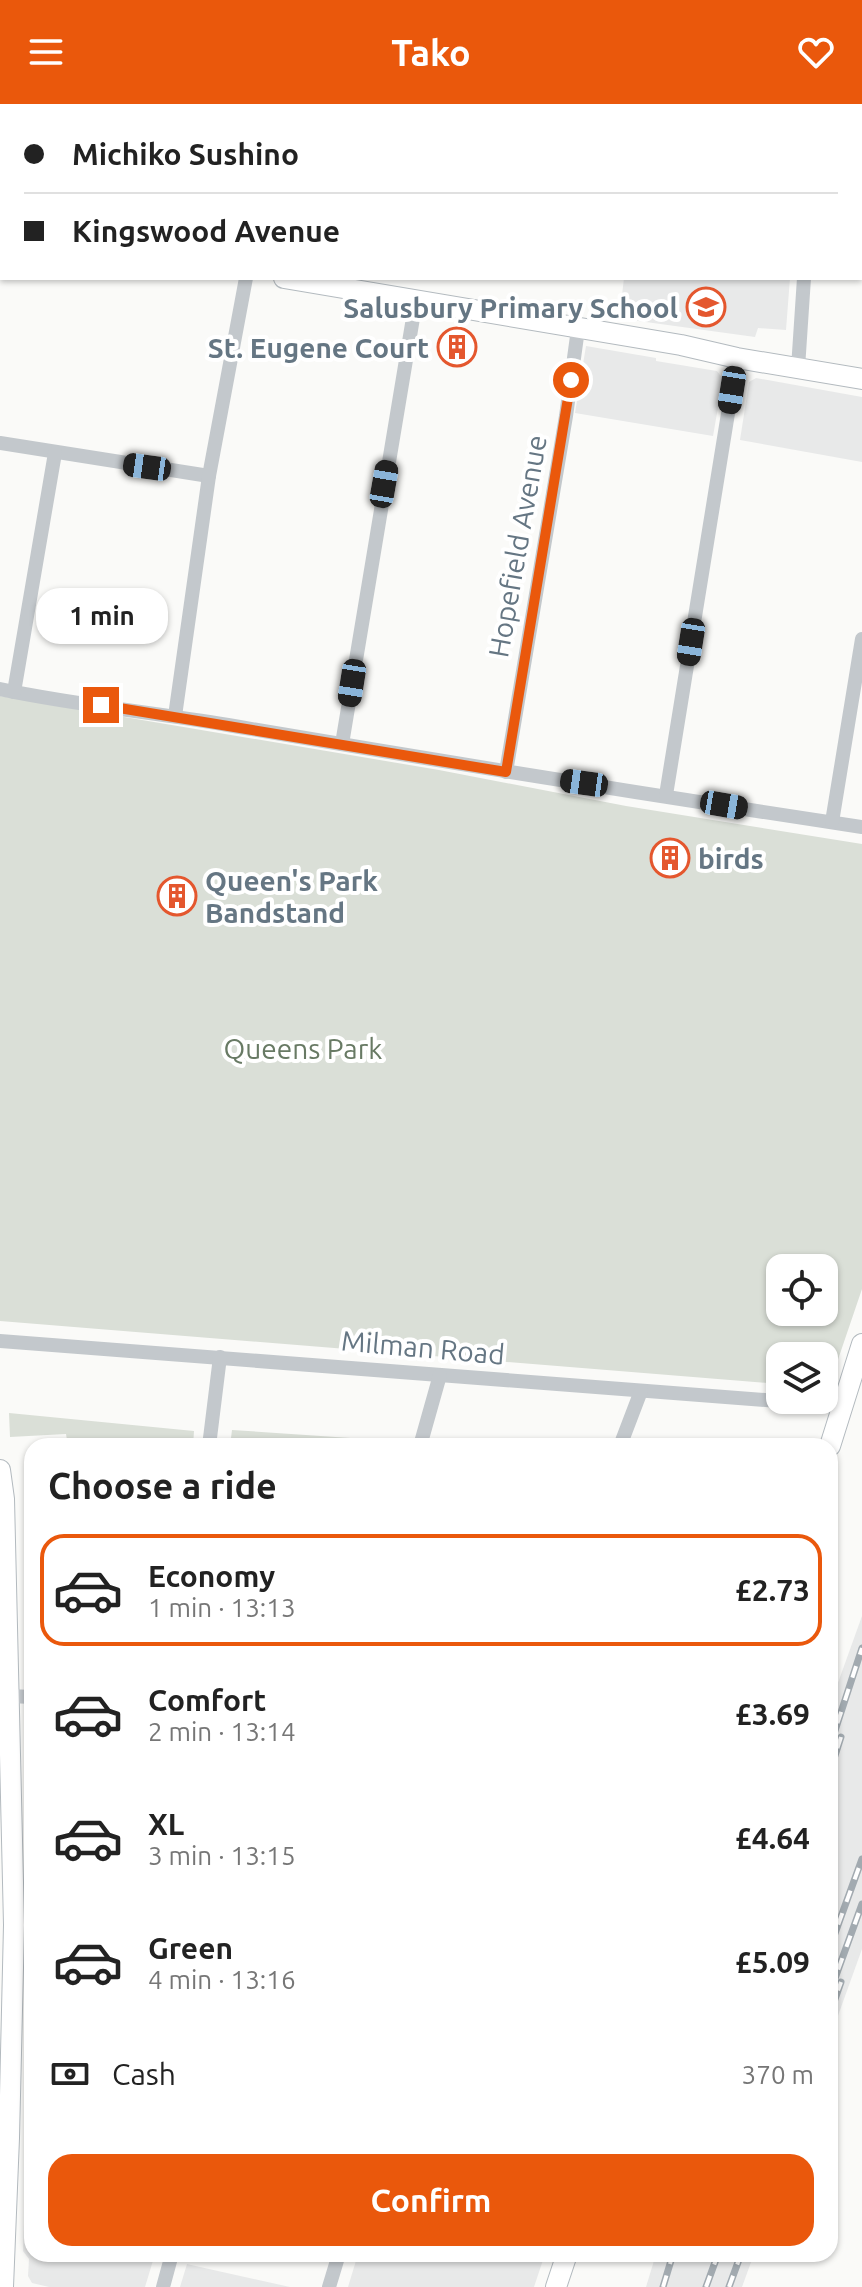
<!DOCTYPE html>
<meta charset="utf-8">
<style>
body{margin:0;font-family:Ubuntu,sans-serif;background:#f2f2f2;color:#222;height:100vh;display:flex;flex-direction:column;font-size:30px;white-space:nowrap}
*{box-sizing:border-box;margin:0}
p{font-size:26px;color:#767676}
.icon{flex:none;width:44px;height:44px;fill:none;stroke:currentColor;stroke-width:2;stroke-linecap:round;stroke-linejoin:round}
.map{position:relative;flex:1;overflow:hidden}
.panel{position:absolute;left:24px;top:1334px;width:814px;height:824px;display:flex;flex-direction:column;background:#fff;border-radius:24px;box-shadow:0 2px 6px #0004}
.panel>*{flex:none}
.guide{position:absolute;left:0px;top:0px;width:862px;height:176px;box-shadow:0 2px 6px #0004;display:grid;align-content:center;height:176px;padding:0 24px;background:#fff}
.buttons{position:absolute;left:766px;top:1150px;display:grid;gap:16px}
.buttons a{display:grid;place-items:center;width:72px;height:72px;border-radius:16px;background:#fff;box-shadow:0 2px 6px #0004;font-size:40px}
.end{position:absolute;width:36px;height:36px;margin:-18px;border:10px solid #ea580c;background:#fff;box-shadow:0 0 0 4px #fff}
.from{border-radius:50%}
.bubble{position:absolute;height:56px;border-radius:24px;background:#fff;box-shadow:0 2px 6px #0004;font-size:26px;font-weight:700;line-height:56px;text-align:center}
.car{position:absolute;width:24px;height:48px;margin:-24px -12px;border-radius:10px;box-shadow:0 0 6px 2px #0007;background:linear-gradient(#222 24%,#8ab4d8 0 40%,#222 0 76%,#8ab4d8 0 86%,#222 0)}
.guide b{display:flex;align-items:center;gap:28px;height:76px;font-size:30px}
.guide b+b{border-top:2px solid #e0e0e0}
.guide i{width:20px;height:20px;background:#222}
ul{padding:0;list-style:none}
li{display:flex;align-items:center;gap:24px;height:112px;margin:0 16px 12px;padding:0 8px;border:4px solid transparent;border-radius:24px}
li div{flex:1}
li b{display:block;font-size:30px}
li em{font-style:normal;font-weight:700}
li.on{border-color:#ea580c}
li>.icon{width:72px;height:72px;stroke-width:1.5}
h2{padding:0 24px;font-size:36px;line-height:96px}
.pay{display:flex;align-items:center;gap:20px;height:88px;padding:0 24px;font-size:30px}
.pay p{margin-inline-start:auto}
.button{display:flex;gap:16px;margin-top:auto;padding:16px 24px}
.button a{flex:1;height:92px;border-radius:24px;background:#ea580c;color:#fff;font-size:32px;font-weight:700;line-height:92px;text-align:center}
header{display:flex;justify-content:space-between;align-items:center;height:104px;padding:0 24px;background:#ea580c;color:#fff;font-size:36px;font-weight:700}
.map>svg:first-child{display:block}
.built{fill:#e8e9e9}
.green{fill:#dadfd7;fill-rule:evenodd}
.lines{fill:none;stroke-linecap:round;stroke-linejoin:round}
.secondary-casing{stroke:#b3babf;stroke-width:22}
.street{stroke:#c3c8cc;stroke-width:14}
.secondary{stroke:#fff;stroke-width:20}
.rail-casing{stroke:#a2aab0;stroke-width:7}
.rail{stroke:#fff;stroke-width:4;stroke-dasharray:12;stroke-linecap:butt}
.route{stroke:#ea580c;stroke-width:10}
.labels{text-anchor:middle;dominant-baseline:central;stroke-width:8;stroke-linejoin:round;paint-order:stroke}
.poi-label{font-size:28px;font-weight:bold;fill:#657683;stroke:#fff;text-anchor:end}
.street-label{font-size:28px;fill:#657683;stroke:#fff}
.park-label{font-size:28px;fill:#687a64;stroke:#fff}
</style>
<header><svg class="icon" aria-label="menu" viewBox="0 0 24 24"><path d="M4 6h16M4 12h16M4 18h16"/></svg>Tako<svg class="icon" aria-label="heart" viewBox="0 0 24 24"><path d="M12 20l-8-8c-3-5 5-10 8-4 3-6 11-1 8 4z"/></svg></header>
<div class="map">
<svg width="862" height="2183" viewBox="0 0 862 2183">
<rect width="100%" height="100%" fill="#fafaf8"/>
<!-- built -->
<g class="built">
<polygon points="624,174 790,174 786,226 758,224 755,233 624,215 625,191 622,191"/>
<polygon points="586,242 656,254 656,257 717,267 723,275 713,332 575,309"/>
<polygon points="756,274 862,293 862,358 740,336 749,278"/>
<polygon points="862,1512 862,1845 830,1934 830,1601"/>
<polygon points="24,2120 32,2121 32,2150 155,2150 145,2183 49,2183 32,2179 28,2172 29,2155 23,2147"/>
<polygon points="358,2150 545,2150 534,2183 348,2183"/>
<polygon points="656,2150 754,2150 742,2183 646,2183"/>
<polygon points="187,2160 200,2163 290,2183 180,2183"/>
</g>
<!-- green -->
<g class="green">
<polygon points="0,0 776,0 776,2 2,2 2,23 0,23"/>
<path d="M 0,592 L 439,666 L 626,702 L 862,740 L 862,1185 L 829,1282 L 824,1282 L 824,1252 L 780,1252 L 780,1280 L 0,1217 ZM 780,1164 L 824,1164 L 824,1208 L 780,1208 Z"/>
<polygon points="9,1309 194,1327 193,1342 144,1338 143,1342 68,1342 66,1330 10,1333"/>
<polygon points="232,1326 395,1337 394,1342 230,1342"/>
</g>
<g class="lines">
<!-- secondary casing -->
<g class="secondary-casing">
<g id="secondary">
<polyline points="0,130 2,130"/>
<polyline points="284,174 681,241 737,254 862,275"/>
<polyline points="830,1342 862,1240"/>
<polyline points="0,1366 4,1395 14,1821 9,2034 3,2183"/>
<polyline points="556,2183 567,2150"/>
</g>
</g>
<!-- street -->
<g class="street">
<polyline points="815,2 815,0"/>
<polyline points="798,264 804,174"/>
<polyline points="0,339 209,372"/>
<path d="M 0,585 C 75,601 152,608 228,621 C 439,657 650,691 862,723"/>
<polyline points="14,588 55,349"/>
<polyline points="175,612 209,372 246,174"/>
<polyline points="342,640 416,196"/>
<polyline points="506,668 566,312 578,225"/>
<polyline points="666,691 737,254"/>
<polyline points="832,718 862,535"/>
<polyline points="0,1237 829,1301 840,1304"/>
<polyline points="209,1342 220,1253"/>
<polyline points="420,1342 440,1271"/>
<polyline points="620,1342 641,1287"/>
<polyline points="9,1592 32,1593"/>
<polyline points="163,2183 172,2150"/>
<polyline points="329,2183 339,2150"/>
</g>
<!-- secondary -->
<use href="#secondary" class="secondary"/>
<!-- rail casing -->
<g class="rail-casing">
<g id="rail">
<polyline points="830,1642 862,1544"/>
<polyline points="830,1667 841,1633"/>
<polyline points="830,1843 862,1755"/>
<polyline points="830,1888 862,1800"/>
<polyline points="830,1909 841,1878"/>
<polyline points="663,2183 673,2150"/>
<polyline points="706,2183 718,2150"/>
<polyline points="729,2183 741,2150"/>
</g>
</g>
<!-- rail -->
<use href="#rail" class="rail"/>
</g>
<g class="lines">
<!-- route -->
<polyline class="route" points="101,601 506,668 571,276"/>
</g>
<!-- icons -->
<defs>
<g id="school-ring" transform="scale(2)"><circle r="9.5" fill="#fff" stroke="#e4572e" stroke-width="1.5"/><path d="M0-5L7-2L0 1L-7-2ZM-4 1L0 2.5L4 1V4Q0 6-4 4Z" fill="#e4572e"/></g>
<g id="building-ring" transform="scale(2)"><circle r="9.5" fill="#fff" stroke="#e4572e" stroke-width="1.5"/><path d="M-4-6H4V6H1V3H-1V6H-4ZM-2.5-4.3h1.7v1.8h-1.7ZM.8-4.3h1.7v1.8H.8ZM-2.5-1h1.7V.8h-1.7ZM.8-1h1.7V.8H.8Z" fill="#e4572e"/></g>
</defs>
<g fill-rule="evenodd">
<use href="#school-ring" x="706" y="203"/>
<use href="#building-ring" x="457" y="243"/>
<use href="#building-ring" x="670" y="754"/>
<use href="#building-ring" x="177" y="792"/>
</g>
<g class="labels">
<!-- poi labels -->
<g class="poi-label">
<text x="678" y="203">Salusbury Primary School</text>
<text x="429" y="243">St. Eugene Court</text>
<text x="698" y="754" text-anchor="start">birds</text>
<text x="205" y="776" text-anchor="start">Queen's Park<tspan x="205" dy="32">Bandstand</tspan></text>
</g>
<!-- street labels -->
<g class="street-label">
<text transform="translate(517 442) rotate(-80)">Hopefield Avenue</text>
<text transform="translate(423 1243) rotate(5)">Milman Road</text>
</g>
<!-- park labels -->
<g class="park-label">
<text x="303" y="944">Queens Park</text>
</g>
</g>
</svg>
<div class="buttons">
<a><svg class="icon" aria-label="locate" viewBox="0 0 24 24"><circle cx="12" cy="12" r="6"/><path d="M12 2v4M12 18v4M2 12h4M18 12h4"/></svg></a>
<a><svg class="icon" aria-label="layers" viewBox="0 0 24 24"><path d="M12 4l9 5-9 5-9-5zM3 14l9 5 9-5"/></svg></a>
</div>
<i class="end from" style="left:571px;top:276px"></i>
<i class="end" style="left:101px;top:601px"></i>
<div class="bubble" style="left:36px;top:484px;width:132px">1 min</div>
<i class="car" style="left:732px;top:286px;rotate:189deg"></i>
<i class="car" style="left:147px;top:363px;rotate:278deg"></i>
<i class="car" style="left:384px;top:380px;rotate:10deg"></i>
<i class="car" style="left:691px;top:538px;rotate:189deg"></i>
<i class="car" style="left:352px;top:579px;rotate:189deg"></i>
<i class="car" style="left:584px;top:679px;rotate:278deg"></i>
<i class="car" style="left:724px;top:701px;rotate:100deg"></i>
<div class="guide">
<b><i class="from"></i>Michiko Sushino</b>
<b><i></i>Kingswood Avenue</b>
</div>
<section class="panel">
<h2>Choose a ride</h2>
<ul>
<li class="on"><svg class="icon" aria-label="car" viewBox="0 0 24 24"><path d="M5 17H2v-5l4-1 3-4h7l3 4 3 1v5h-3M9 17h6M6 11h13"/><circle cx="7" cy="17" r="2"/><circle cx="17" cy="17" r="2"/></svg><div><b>Economy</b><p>1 min · 13:13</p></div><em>£2.73</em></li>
<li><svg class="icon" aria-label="car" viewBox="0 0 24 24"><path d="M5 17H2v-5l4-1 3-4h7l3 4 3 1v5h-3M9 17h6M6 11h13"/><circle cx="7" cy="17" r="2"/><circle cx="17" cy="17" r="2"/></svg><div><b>Comfort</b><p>2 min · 13:14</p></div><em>£3.69</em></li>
<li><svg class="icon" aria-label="car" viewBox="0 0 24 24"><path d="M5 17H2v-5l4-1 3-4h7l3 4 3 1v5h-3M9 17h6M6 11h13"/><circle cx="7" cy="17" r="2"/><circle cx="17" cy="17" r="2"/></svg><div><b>XL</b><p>3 min · 13:15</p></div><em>£4.64</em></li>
<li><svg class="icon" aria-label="car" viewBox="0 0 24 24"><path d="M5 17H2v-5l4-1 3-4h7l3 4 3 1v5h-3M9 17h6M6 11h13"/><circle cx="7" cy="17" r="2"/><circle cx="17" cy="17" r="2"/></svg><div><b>Green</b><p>4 min · 13:16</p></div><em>£5.09</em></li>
</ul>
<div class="pay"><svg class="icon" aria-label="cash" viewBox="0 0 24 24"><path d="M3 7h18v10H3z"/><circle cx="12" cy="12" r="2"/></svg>Cash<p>370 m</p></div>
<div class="button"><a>Confirm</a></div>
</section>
</div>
